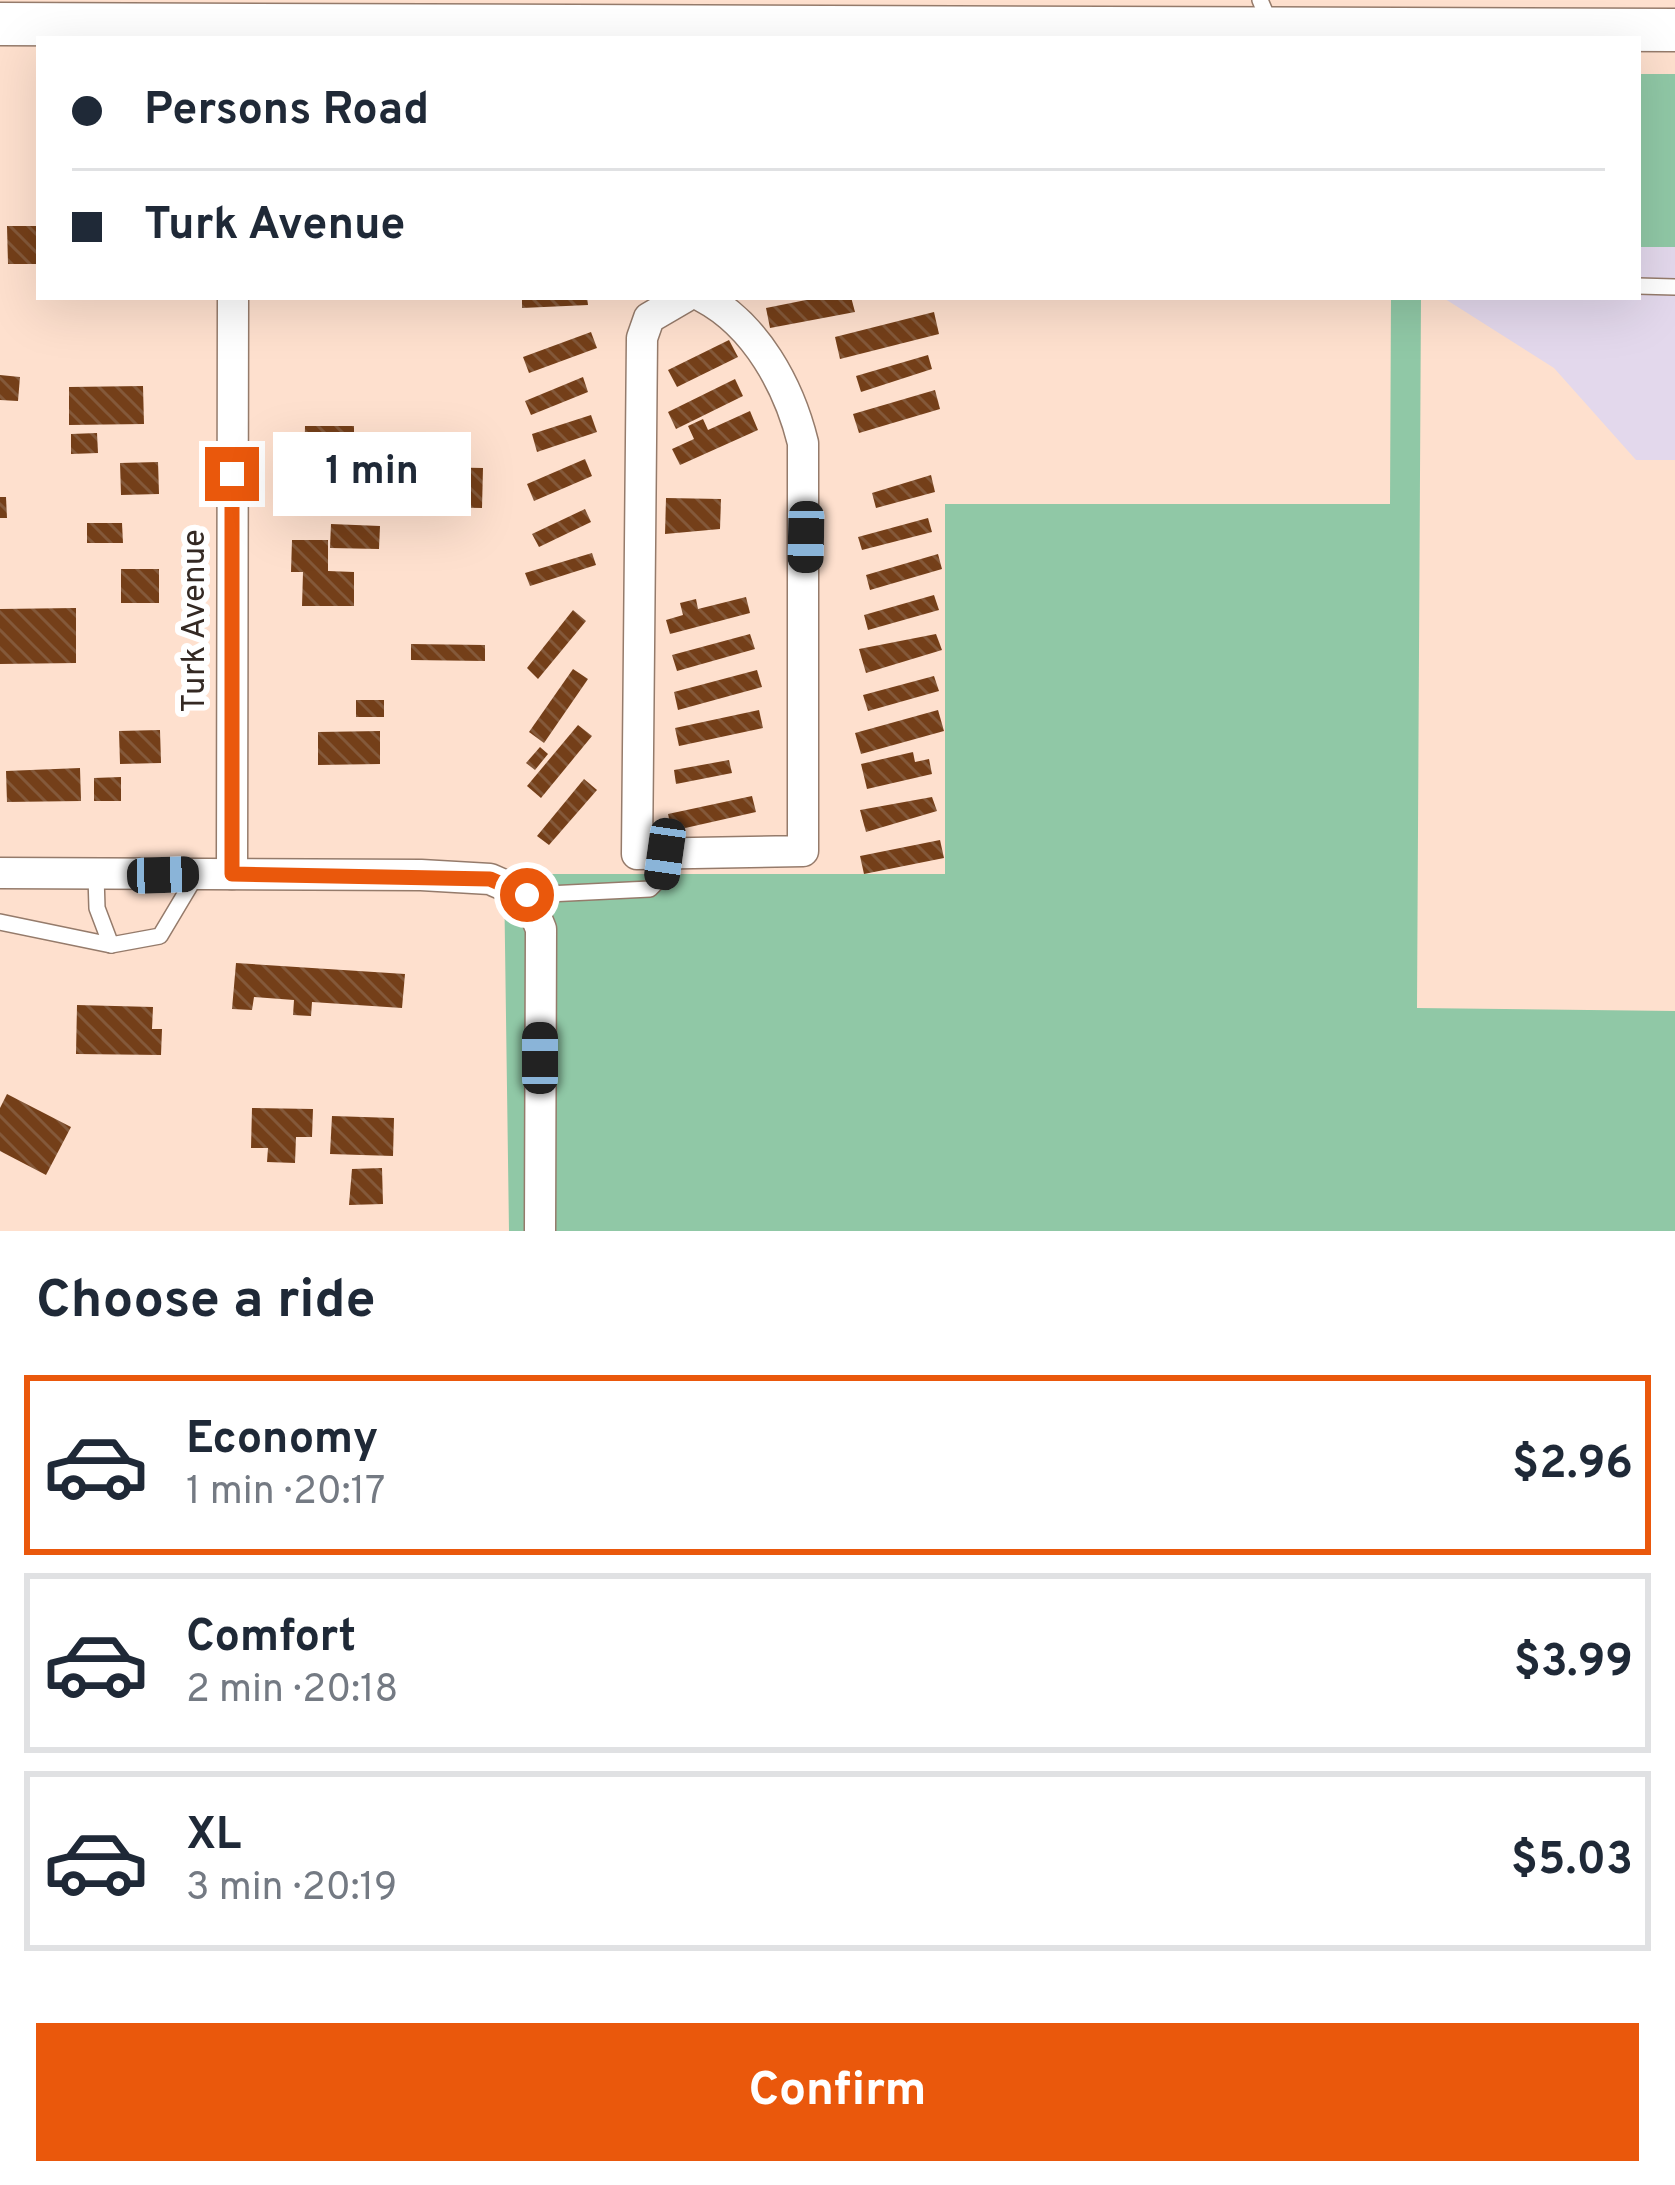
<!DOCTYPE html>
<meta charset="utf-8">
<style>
body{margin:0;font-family:Overpass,sans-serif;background:#f2f2f3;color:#1f2937;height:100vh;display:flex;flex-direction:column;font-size:45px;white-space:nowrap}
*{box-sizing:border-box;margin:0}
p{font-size:39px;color:#747a83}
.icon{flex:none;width:66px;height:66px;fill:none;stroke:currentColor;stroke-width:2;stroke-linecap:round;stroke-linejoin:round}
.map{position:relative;height:1231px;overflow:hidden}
.side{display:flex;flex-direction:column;background:#fff;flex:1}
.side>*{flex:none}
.guide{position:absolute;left:36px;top:36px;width:1605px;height:264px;border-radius:0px;box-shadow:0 12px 48px #0002;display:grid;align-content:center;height:264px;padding:0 36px;background:#fff}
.end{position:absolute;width:54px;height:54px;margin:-27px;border:15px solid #ea580c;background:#fff;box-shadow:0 0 0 6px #fff}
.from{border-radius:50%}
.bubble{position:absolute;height:84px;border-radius:0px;background:#fff;box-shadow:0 12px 48px #0002;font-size:39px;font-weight:700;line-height:84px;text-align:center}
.car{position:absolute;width:36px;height:72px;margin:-36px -18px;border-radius:15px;box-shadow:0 0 9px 3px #0007;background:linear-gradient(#222 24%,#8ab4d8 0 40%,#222 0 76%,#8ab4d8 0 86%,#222 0)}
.guide b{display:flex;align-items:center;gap:42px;height:114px;font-size:45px}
.guide b+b{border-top:3px solid #e0e1e3}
.guide i{width:30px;height:30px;background:#1f2937}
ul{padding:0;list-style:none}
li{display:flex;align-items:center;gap:36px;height:180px;margin:0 24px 18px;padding:0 12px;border:6px solid #e0e1e3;border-radius:0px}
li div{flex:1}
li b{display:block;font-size:45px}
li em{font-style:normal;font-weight:700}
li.selected{border-color:#ea580c}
li>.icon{width:108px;height:108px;stroke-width:1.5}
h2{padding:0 36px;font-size:54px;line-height:144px}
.cta{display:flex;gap:24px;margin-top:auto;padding:24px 36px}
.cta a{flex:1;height:138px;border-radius:0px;background:#ea580c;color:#fff;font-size:48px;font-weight:700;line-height:138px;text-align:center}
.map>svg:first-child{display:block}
.industrial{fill:#e3d8ec}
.green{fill:#90c8a6}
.building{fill:url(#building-back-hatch)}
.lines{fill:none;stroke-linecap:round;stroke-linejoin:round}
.lane-casing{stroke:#957b6b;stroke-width:18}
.street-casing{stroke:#957b6b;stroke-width:33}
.secondary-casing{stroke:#957b6b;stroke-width:45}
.lane{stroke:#fff;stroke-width:15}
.street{stroke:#fff;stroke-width:30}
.secondary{stroke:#fff;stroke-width:42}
.route{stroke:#ea580c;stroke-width:15}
.labels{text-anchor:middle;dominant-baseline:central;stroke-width:12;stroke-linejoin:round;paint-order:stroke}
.street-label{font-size:33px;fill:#342923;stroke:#fff}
</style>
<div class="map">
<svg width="1675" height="1231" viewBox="0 0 1675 1231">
<defs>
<pattern id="building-back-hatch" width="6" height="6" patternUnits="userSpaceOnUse" patternTransform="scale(3)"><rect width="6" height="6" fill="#743f19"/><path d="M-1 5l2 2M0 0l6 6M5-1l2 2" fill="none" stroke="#84593a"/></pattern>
</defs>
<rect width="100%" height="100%" fill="#fee0ce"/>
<!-- industrial -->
<polygon class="industrial" points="1638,247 1675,247 1675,460 1636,460 1554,368 1442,297 1638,297"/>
<!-- green -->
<g class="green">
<rect x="1638" y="74" width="37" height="173"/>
<polygon points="1391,297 1421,297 1417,1008 1675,1011 1675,1231 509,1231 504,874 945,874 945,504 1390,504"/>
</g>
<!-- building -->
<g class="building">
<polygon points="7,226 39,226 39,264 8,264"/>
<polygon points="522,297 587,297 588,305 522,308"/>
<polygon points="821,297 851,297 855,312 770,328 766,308"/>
<polygon points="934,312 939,334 840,359 835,337"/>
<polygon points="591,332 597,348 529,373 523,357"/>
<polygon points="729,340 738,357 677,387 668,370"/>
<polygon points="928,355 932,369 861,392 856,376"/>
<polygon points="0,375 20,377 18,401 0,400"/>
<polygon points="583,377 588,392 531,415 525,401"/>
<polygon points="735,379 743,396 676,429 668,412"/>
<polygon points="143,386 144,424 69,425 69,387"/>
<polygon points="935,390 940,409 859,433 853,414"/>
<polygon points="750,411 758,430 680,465 672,449 694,439 688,426 703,419 708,430"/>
<polygon points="591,415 597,432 537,452 532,434"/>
<polygon points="305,426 354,426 354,443 386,444 386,475 354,474 353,494 316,494 317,467 304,467"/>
<polygon points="97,433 98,453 71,454 71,434"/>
<polygon points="585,459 592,476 534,501 527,484"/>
<polygon points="158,462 159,494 121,495 120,463"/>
<polygon points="431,467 483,468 482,508 430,507"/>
<polygon points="931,475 935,492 876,508 872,493"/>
<polygon points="0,497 6,497 7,518 0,518"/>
<polygon points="666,498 721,499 720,529 665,534"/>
<polygon points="585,509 591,522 539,547 532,534"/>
<polygon points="928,518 932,532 862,550 858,537"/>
<polygon points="87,523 122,523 123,543 87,543"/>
<polygon points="331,524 380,526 379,549 330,548"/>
<polygon points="292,540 328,540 328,571 354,572 354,606 302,606 303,572 291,572"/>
<polygon points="592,553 596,565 530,586 525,573"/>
<polygon points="938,554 942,569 870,590 866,575"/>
<rect x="121" y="569" width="38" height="34"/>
<polygon points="934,595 939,610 868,630 864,615"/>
<polygon points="746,597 750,613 670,634 666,620 683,615 680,603 696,599 698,609"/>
<polygon points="76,608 76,663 0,664 0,609"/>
<polygon points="573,610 586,621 538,679 527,668"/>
<polygon points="750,634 755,649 677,671 672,655"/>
<polygon points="936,634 942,650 866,673 859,649"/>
<polygon points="411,644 485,645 485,661 411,660"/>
<polygon points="573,669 588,679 544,743 529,732"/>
<polygon points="757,670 762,687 678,710 674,692"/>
<polygon points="934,676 939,691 868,711 863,695"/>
<rect x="356" y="700" width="28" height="17"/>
<polygon points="759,710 763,728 679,746 675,728"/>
<polygon points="938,710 944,731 861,754 855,733"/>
<polygon points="578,725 592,736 541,798 527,786"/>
<polygon points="160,730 161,763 120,764 119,731"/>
<polygon points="380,731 380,764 318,765 318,732"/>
<polygon points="540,747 548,754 535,770 526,763"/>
<polygon points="913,752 915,762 929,759 932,774 867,789 861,764"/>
<polygon points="729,760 732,773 676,784 674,770"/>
<polygon points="80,768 81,801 7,802 6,771"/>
<polygon points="121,777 121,801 94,801 94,778"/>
<polygon points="584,779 597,790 549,845 537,836"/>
<polygon points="752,796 756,812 672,831 668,814"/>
<polygon points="932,797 937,811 866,832 860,810"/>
<polygon points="940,840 944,858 864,874 860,856"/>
<polygon points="236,963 405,974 402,1008 312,1002 311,1016 293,1015 294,1000 254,997 252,1010 232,1009"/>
<polygon points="77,1005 153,1007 152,1029 162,1029 161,1055 76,1054"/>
<polygon points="7,1094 71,1127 46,1175 0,1151 0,1108"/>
<polygon points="252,1108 313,1109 312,1137 296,1137 295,1163 267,1162 268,1148 251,1148"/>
<polygon points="332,1116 394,1118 393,1156 330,1154"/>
<polygon points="382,1168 383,1204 349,1205 352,1169"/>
</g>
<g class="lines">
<!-- lane casing -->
<g class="lane-casing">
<g id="lane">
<polyline points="1260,0 1271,26"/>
<polyline points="1638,286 1675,287"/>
<polyline points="96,876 97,908 111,945"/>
<polyline points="527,895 650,889 661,878 665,854"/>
<polyline points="0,922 111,945 160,936 197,874"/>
</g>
</g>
<!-- street casing -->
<g class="street-casing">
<g id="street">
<path d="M 685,297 L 649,318 L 642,338 L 637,854 L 803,851 L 803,443 C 789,386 756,325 703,297"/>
<polyline points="0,873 421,875 490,879 527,895 541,929 540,1231"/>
<polyline points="232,874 233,297"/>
</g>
</g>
<!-- secondary casing -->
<g class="secondary-casing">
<polyline id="secondary" points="0,24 1675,30"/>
</g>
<!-- lane -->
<use href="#lane" class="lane"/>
<!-- street -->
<use href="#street" class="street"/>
<!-- secondary -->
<use href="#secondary" class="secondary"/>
</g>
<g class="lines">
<!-- route -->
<polyline class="route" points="232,474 232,874 490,879 527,895"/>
</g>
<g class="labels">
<!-- street labels -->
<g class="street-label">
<text transform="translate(196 621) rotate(-90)">Turk Avenue</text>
</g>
</g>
</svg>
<i class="end from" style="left:527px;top:895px"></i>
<i class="end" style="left:232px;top:474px"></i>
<div class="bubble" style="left:273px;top:432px;width:198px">1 min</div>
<i class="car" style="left:806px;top:537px;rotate:181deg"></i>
<i class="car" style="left:665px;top:854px;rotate:188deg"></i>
<i class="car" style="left:163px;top:875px;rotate:88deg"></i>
<i class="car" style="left:540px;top:1058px;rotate:0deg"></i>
<div class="guide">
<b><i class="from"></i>Persons Road</b>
<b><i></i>Turk Avenue</b>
</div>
</div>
<section class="side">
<h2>Choose a ride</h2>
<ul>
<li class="selected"><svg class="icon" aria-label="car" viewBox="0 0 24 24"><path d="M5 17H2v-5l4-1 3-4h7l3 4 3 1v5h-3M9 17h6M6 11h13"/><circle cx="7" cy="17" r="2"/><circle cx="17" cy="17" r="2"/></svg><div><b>Economy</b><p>1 min · 20:17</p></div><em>$2.96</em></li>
<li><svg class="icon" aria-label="car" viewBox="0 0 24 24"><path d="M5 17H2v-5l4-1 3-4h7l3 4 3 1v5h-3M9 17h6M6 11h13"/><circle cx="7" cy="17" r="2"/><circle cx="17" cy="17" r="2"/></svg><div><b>Comfort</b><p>2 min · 20:18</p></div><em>$3.99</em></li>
<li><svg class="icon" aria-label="car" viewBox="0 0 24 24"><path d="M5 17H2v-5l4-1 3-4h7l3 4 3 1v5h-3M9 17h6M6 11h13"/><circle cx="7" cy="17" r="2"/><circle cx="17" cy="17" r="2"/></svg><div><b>XL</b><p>3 min · 20:19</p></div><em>$5.03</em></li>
</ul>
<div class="cta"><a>Confirm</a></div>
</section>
